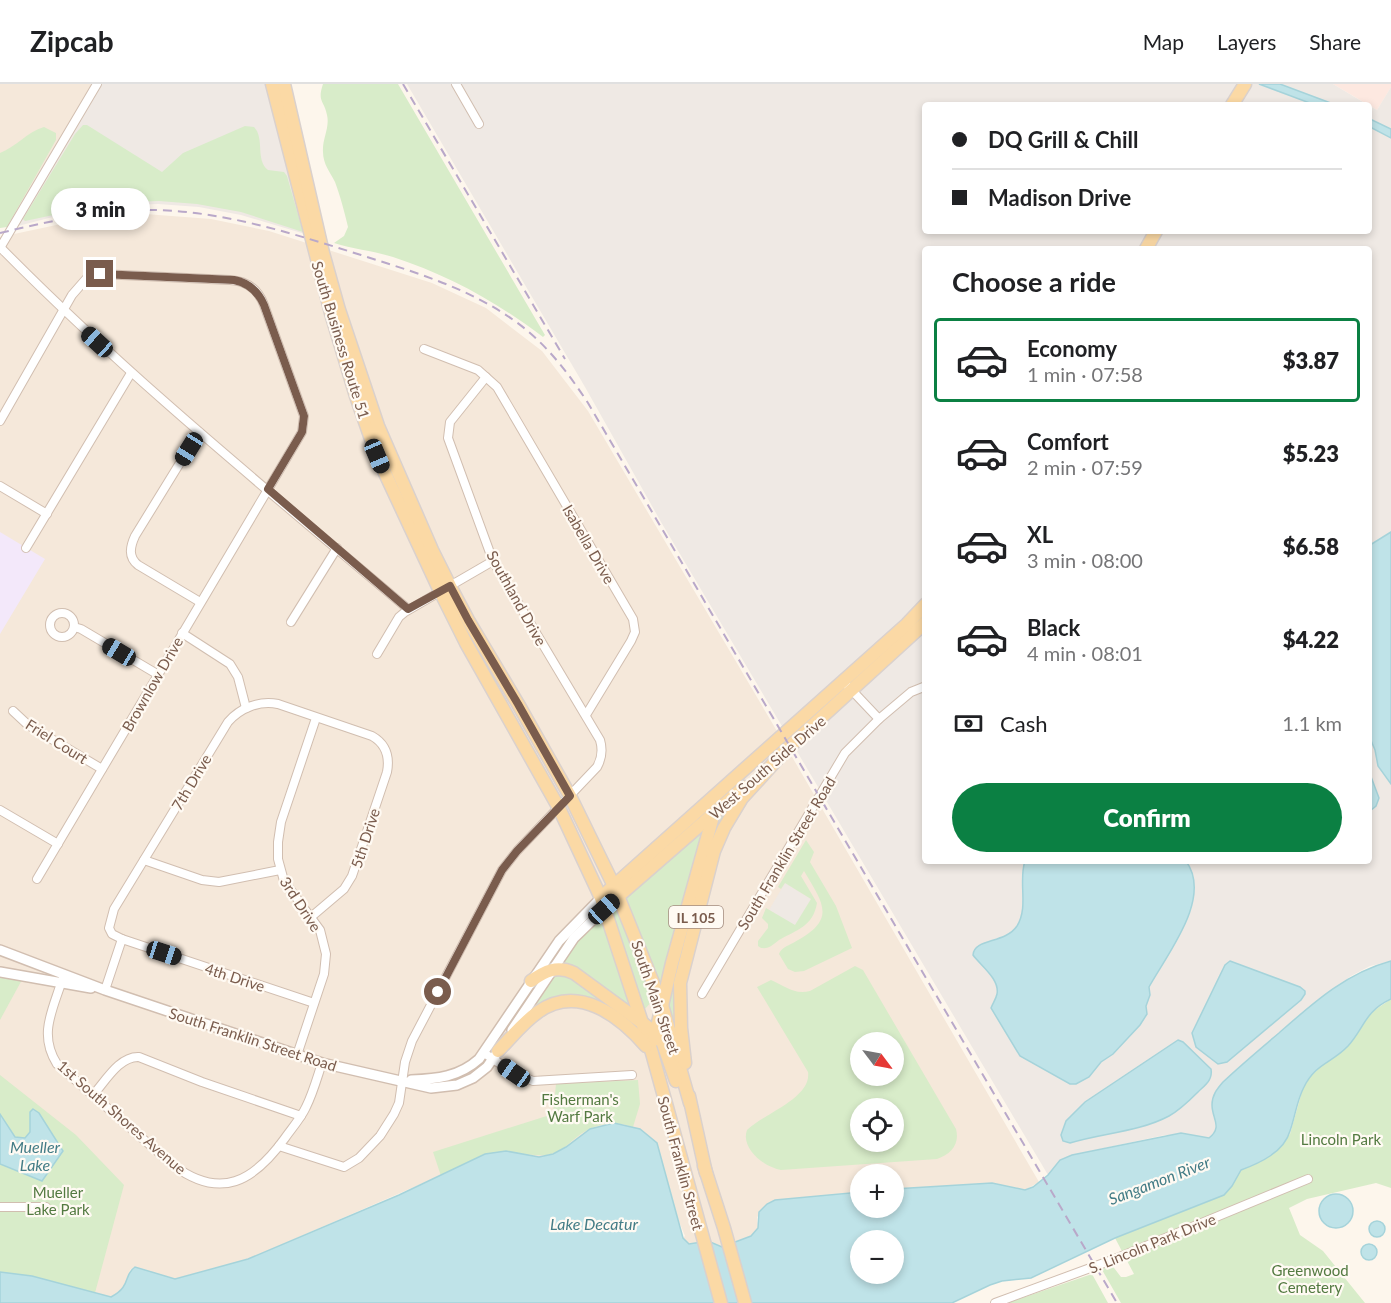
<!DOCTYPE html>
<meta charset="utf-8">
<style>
body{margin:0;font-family:Lato,sans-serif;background:#f2f2f2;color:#202124;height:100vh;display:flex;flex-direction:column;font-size:22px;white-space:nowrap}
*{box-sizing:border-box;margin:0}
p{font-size:20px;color:#757577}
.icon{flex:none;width:33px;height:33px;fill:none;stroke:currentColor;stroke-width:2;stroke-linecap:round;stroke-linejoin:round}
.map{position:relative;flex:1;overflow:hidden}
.side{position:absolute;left:922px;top:162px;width:450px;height:618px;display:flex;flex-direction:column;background:#fff;border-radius:6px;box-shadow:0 3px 9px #0003}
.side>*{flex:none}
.banner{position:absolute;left:922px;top:18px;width:450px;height:132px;border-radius:6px;box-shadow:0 3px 9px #0003;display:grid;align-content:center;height:132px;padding:0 30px;background:#fff}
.needle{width:39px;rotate:122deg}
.buttons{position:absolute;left:850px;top:948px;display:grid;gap:12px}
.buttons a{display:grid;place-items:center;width:54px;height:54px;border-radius:50%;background:#fff;box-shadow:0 3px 9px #0003;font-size:30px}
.end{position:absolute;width:27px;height:27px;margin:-14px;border:8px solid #7a5c4d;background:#fff;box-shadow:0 0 0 3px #fff}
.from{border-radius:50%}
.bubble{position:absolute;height:42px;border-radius:21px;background:#fff;box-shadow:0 3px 9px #0003;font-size:20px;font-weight:800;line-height:42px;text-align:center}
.car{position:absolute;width:18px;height:36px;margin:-18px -9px;border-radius:8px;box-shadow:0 0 4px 2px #0007;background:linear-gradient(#222 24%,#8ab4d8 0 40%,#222 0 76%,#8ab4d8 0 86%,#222 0)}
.banner b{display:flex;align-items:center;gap:21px;height:57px;font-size:22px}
.banner b+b{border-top:2px solid #e0e0e0}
.banner i{width:15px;height:15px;background:#202124}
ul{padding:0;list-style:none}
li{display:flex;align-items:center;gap:18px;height:84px;margin:0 12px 9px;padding:0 18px;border:3px solid transparent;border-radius:6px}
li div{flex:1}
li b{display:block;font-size:22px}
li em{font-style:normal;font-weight:800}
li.on{border-color:#0b8043}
li>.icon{width:54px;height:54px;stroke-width:1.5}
h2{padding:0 30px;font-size:27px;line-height:72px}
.pay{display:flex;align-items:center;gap:15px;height:66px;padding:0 30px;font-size:22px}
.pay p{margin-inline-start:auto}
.action{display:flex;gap:12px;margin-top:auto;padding:12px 30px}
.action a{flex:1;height:69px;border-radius:36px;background:#0b8043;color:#fff;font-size:24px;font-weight:800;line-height:69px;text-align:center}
header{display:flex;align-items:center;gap:36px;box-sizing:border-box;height:84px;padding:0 30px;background:#fff;border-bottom:2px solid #e0e0e0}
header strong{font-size:28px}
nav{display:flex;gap:33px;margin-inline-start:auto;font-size:21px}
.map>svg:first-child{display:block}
.residential{fill:#f5e8da;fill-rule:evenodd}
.commercial{fill:#fde8e0}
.industrial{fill:#efe9e4;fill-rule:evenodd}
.education{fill:#f3e8fa}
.green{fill:#d8ecc9;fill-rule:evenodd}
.water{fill:#bfe3e8;stroke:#a5d3da;stroke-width:1.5;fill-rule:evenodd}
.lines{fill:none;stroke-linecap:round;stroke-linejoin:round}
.minor-casing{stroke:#d1beb0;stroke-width:10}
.tertiary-casing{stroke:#d1beb0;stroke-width:12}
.primary-casing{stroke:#dad1cd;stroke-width:15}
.minor{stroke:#fff;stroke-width:8}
.tertiary{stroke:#fff;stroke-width:9}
.primary{stroke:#fbd9a5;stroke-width:12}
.rail{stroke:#b9a8c9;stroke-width:2;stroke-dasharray:9 6;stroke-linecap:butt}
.route{stroke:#7a5c4d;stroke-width:8}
.labels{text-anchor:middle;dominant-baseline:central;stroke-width:4.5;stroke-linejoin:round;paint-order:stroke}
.shield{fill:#fffaf3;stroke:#a28b7f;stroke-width:1.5}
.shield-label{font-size:14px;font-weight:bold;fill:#7a5c4d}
.street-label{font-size:15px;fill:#7a5c4d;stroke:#fffaf3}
.park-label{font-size:15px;fill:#537a41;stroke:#fffaf3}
.water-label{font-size:16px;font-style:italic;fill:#437c86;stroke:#fffaf3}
</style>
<header>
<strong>Zipcab</strong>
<nav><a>Map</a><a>Layers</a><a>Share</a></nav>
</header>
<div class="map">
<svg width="1391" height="1219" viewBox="0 0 1391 1219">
<rect width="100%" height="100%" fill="#fdf6ec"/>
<!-- residential -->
<g class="residential">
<polygon points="0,0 93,0 8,142 0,143"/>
<path d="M 132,129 L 211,135 L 269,147 L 432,199 L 486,224 L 542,267 L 588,327 L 784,659 L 1039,1098 L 1025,1106 L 992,1099 L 894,1105 L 894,1090 L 861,1090 L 861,1108 L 775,1116 L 757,1133 L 758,1144 L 751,1152 L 722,1163 L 708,1157 L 692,1161 L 689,1160 L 683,1154 L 685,1152 L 678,1135 L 657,1059 L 460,1083 L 248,1175 L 174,1195 L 134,1183 L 130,1186 L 125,1202 L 111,1213 L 32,1192 L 0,1188 L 0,153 L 94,133 ZM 861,958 L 894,958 L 894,992 L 861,992 ZM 861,1024 L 894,1024 L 894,1058 L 861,1058 Z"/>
</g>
<!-- commercial -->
<polygon class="commercial" points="1333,0 1391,0 1391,3 1377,26"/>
<!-- industrial -->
<g class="industrial">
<polygon points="100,0 269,0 305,150 241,131 199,123 158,120 113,122 80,126 14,143"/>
<path d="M 407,0 L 1333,0 L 1368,21 L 926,21 L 926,147 L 1370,147 L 1370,22 L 1377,26 L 1391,3 L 1391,877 L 1370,882 L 1351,892 L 1316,917 L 1213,1029 L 1216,1045 L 1209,1054 L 1165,1051 L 1072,1071 L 1060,1076 L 1048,1091 L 661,438 L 585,303 ZM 926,165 L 1370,165 L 1370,777 L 926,777 Z"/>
<polygon points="785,799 811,815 795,842 769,826"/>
</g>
<!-- education -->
<polygon class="education" points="0,448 45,475 0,550"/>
<!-- green -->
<g class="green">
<path d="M 323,0 L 398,0 L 542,246 L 545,251 L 543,253 C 497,218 448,191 393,173 C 374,167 353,165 334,159 L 344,152 L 348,143 C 345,130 340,111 335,98 C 330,88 323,80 323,68 C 322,55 330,44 327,31 C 324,16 317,18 323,0 Z"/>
<path d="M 83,41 L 87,41 L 162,88 L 183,69 L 245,42 L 254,43 C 265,54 255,76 268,86 L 284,88 L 287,92 L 303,148 L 241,128 L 197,120 L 159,117 L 110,119 L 25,137 L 23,135 L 75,50 Z"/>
<path d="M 44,43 L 56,49 L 56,56 L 7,143 L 0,144 L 0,69 C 16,63 27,48 44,43 Z"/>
<polygon points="744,705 714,759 675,950 666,921 716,732"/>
<polygon points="707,738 661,908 626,813"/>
<path d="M 806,756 L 814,768 L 810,778 L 836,822 L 852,864 L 804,887 L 795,888 L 788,885 L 779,870 C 781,864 787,862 793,859 C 836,836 825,822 804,787 L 801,792 L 817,819 C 813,843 796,846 779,856 C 772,861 770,865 761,864 L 758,862 L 758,857 L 768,844 L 768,840 L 762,834 L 766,824 L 795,841 L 811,815 L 785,799 L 781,805 L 778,803 Z"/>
<polygon points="615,822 617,823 655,914 643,927 613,834"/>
<path d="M 603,832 L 632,924 C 613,914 578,880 560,879 L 570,864 Z"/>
<path d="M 855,882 L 863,886 L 956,1045 C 960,1060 951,1070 937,1075 L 781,1086 C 766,1084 740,1065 747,1046 C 763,1030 812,1014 808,988 L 757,903 L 771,896 C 785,902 794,911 810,907 ZM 861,958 L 894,958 L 894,992 L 861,992 ZM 861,1024 L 894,1024 L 894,1058 L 861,1058 Z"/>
<polygon points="0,891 23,894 0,936"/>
<path d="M 552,891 L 568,891 L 605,919 C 576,905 559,914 532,925 L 531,924 Z"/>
<polygon points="1391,915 1391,1104 1376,1099 1307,1115 1289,1124 1300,1151 1323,1167 1365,1219 1121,1219 1101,1184 1111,1180 1121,1193 1126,1193 1134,1190 1115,1154 1217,1114 1241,1086 1256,1080 1290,1050 1303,1004 1311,992 1362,940 1369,930"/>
<polygon points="0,991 76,1051 124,1101 95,1209 32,1192 0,1188"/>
<path d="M 638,996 L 640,1020 L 633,1043 C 613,1036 593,1040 577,1053 C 569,1059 563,1066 554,1069 C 542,1074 533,1069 521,1071 C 494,1074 465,1081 441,1092 L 433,1068 L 553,1030 L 556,1000 Z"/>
<polygon points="1092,1190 1108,1219 1007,1219 1016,1216"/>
</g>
<!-- water -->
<g class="water">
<polygon points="1259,0 1280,0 1336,21 1315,21"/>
<polygon points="1370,35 1391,45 1391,54 1370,43"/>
<polygon points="1391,448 1391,700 1378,682 1375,666 1370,654 1370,461"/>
<polygon points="1370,690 1379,714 1376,722 1370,727"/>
<path d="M 1025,777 L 1186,777 C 1213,814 1167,870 1149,903 L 1150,911 L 1146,922 L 1147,930 L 1140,941 L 1113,970 L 1101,978 L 1089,993 L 1076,1000 L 1070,1000 L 1020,972 L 991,924 C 993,919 996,915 997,910 C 1000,895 980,881 973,871 C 974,854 1005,860 1017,842 C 1029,823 1018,797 1025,777 Z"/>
<polygon points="1230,877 1300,903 1305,907 1305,910 1301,916 1227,978 1218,980 1196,963 1192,949 1225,881"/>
<path d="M 1391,877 L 1391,915 C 1364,928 1365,943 1348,962 C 1332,979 1316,979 1304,1003 C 1297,1016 1295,1033 1290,1047 C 1284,1068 1260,1079 1241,1086 L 1232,1102 L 1224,1111 L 1115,1154 L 1031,1194 L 1002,1197 L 990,1201 L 952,1219 L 0,1219 L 0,1188 L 32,1192 L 111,1213 C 132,1202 123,1191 135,1183 L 175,1195 L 248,1175 L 399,1111 L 485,1070 L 506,1067 L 539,1073 L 553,1070 L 566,1063 L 590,1045 L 614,1039 L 640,1045 L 657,1059 L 683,1154 L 689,1160 L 708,1157 L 722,1163 L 751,1152 L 758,1144 L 759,1128 L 767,1120 L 775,1116 L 861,1108 L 861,1124 L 894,1124 L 894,1105 L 992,1099 L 1025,1106 L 1033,1103 L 1048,1091 L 1060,1076 L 1072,1071 L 1181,1049 L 1209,1054 C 1223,1043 1212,1035 1212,1021 C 1212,1011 1217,1005 1223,998 C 1241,981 1260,965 1279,949 C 1313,919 1346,889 1391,877 ZM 861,1156 L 894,1156 L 894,1190 L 861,1190 Z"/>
<path d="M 1178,956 L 1183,958 L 1211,985 C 1213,996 1205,1001 1198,1008 C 1189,1017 1180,1026 1169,1032 C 1139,1048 1102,1049 1070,1059 L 1063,1057 L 1061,1051 L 1066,1037 L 1085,1018 Z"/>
<polygon points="33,1025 39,1029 63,1067 42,1097 0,1080 0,1030 15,1053 25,1054 30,1048 30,1028"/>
<circle cx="1336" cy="1127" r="17"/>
<circle cx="1377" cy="1145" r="8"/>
<circle cx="1369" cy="1168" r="8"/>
</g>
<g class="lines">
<!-- minor casing -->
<g class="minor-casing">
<g id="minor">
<polyline points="456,0 479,40"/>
<path d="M 0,163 C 128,293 270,408 408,525"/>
<polyline points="0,164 97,0"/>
<polyline points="424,265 478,286 497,303 633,535 635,548 631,557 586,631"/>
<path d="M 0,337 L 72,211 L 86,195 L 100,190 L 230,196 C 247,197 258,205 264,221 L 304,332 L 302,348 L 37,795"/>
<path d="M 199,348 L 135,452 C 130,463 128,473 138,481 L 200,518"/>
<polyline points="0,402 47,430"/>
<polyline points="26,464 131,289"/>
<circle cx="62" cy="541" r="12"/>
<polyline points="291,538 337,464"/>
<polyline points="74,543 81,545 157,590"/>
<polyline points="182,549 230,580 238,593 246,624"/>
<polyline points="377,570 399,533 405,528 493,477"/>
<polyline points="843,597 879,635 911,608 926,602"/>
<polyline points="13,627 28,641 102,685"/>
<polyline points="0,726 58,760"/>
<polyline points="144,776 202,796 219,798 280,786"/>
<polyline points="122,855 314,919"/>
<path d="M 62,896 C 53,926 38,950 57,980 L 173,1081 C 221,1117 254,1097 285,1054 C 292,1044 301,1034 306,1023 C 313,1009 317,994 322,979"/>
<path d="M 105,906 L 122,855 L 112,850 L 109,844 L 114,825 L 228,638 C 240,624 260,616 278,620 L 372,652 C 386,660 390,672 387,688 L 352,792 L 344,805 L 311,833"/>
<polyline points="702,910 845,669 879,635"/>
<polyline points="484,969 514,989 533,997 632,991"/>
<polyline points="297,971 324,890 326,870 320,846 284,797 278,775 278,758 281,738 316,634"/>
<path d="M 93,1011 C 105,998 119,972 139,973 L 202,998 L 301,1032"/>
<path d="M 279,1062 L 344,1083 L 359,1074 L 380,1052 L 394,1030 L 399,1019 L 405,978 L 412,957 L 502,786 L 517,767 L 597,683 C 602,674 603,666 600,656 L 493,477 L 448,354 L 450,338 L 486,293"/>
<polyline points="0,1123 46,1123"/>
<polyline points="995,1219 1112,1176 1308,1095"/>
</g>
</g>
<!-- tertiary casing -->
<g class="tertiary-casing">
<g id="tertiary">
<polyline points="0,866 105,906 322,979 431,1004 457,1001 473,994 487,983 501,963"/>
<polyline points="0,888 91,904"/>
<polyline points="512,946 574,854 604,825"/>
<path d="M 411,996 C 437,995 459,993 479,975 L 559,857 L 601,814"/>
</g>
</g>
<!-- primary casing -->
<g class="primary-casing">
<g id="primary">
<polyline points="272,0 331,229 356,312 377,372 440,507 466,559 559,724 601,814 652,969 721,1219"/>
<polyline points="284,0 323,169 339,226 378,342 432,466 450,502 468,536 518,620 570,712 614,802 662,921 690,1019"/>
<polyline points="1232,21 1245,0"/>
<polyline points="1146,165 1156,147"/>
<polyline points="777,674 926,538"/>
<polyline points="608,807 907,540 926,520"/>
<polyline points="614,816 744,703"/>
<path d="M 531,897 C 545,887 557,881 574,889 L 656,949 L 662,957 L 676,997"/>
<polyline points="654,956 672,879 714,729"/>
<path d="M 498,967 C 511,954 522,939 538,928 C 578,900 619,931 646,962"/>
<polyline points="685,979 681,944 680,899 714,767 724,744 742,714 782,670"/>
<polyline points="689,1012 706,1089"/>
<polyline points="704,1082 724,1144 745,1219"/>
</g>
</g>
<!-- minor -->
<use href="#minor" class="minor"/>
<!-- tertiary -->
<use href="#tertiary" class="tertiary"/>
<!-- primary -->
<use href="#primary" class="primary"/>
<!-- rail -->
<g class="rail">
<polyline points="403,0 565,275"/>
<path d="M 0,149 C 50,137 101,126 153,126 C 224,127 294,150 361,171 C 414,188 466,203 512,235 C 544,257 567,287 588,319 L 1117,1219"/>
</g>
</g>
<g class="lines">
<!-- route -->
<path class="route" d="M 100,190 L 234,196 C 249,199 258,207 264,221 L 304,332 L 302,348 L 268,405 L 408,525 L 450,502 L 468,536 L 518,620 L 570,712 L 517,767 L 502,786 L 438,908"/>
</g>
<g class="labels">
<!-- shield labels -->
<rect class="shield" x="669" y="822" width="54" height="22" rx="4.5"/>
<g class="shield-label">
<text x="696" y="833">IL 105</text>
</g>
<!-- street labels -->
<g class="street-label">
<text transform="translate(341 256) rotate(73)">South Business Route 51</text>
<text transform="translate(589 460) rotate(60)">Isabella Drive</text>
<text transform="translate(517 514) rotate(61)">Southland Drive</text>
<text transform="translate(152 600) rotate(-60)">Brownlow Drive</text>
<text transform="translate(57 657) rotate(32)">Friel Court</text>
<text transform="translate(767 683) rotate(-41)">West South Side Drive</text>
<text transform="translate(191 698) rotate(-59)">7th Drive</text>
<text transform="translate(365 754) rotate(-72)">5th Drive</text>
<text transform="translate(786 769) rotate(-59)">South Franklin Street Road</text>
<text transform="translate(301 820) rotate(57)">3rd Drive</text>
<text transform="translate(235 893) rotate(18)">4th Drive</text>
<text transform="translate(656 913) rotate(71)">South Main Street</text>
<text transform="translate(253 955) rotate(18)">South Franklin Street Road</text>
<text transform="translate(122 1033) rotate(41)">1st South Shores Avenue</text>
<text transform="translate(681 1079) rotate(75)">South Franklin Street</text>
<text transform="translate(1152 1159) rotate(-22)">S. Lincoln Park Drive</text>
</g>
<!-- park labels -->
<g class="park-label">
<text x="580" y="1015">Fisherman's<tspan x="580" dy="17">Warf Park</tspan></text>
<text x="1341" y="1055">Lincoln Park</text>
<text x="58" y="1108">Mueller<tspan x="58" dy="17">Lake Park</tspan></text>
<text x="1310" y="1186">Greenwood<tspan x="1310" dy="17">Cemetery</tspan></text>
</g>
<!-- water labels -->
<g class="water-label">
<text x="35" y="1062">Mueller<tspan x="35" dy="18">Lake</tspan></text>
<text transform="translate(1159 1096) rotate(-21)">Sangamon River</text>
<text x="594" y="1139">Lake Decatur</text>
</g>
</g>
</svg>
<div class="buttons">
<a><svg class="needle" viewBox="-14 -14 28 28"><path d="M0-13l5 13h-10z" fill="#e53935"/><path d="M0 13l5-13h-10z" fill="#757577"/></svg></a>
<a><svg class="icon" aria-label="locate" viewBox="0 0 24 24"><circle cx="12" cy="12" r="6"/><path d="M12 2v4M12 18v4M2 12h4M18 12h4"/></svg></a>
<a>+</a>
<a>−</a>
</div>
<i class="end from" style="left:438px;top:908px"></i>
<i class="end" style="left:100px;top:190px"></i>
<div class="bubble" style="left:51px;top:104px;width:99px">3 min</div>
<i class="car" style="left:97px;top:258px;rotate:312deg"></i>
<i class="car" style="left:189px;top:365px;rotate:212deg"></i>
<i class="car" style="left:377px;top:372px;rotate:157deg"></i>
<i class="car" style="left:119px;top:568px;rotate:301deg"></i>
<i class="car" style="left:604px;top:825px;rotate:48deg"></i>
<i class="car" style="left:164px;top:869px;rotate:108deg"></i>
<i class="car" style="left:514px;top:989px;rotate:305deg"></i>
<div class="banner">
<b><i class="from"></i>DQ Grill &amp; Chill</b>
<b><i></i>Madison Drive</b>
</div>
<section class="side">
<h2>Choose a ride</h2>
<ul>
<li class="on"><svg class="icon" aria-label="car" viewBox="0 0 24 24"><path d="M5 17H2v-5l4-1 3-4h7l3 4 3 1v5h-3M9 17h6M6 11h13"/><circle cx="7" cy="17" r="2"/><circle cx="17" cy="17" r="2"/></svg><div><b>Economy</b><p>1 min · 07:58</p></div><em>$3.87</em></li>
<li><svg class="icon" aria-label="car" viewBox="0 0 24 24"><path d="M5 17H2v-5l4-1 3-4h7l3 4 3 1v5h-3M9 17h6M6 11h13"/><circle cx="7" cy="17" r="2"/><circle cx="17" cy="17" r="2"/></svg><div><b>Comfort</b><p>2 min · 07:59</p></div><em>$5.23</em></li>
<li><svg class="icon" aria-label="car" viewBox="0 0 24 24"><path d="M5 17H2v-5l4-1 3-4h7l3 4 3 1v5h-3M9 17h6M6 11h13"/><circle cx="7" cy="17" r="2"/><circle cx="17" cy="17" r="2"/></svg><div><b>XL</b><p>3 min · 08:00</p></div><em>$6.58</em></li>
<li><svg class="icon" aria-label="car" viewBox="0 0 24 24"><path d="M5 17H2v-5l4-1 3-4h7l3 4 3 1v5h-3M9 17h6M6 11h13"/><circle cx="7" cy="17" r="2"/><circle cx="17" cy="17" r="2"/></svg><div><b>Black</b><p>4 min · 08:01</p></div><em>$4.22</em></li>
</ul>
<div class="pay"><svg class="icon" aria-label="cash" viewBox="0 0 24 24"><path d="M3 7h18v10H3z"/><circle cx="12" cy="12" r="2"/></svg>Cash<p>1.1 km</p></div>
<div class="action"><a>Confirm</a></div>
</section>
</div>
